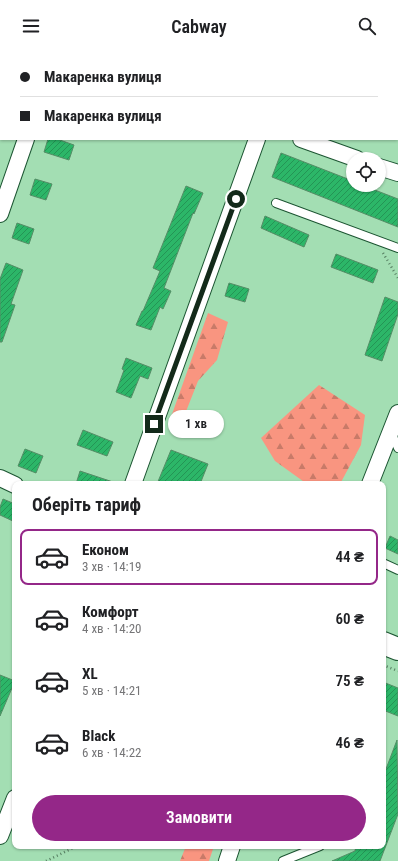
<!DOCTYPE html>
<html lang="uk">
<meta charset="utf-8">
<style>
body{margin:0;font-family:"Roboto Condensed",sans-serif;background:#f6f6f6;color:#202124;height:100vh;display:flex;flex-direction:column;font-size:15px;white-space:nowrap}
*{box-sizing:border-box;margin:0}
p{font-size:13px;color:#757577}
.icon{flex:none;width:22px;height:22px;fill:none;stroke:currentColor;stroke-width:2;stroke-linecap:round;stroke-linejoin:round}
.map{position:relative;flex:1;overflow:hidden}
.drawer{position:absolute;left:12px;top:429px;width:374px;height:368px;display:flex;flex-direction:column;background:#fff;border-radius:8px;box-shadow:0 1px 3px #0004}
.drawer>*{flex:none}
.guide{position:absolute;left:0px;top:0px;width:398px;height:88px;box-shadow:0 1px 3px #0004;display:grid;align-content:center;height:88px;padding:0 20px;background:#fff}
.tools{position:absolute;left:346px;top:100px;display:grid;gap:8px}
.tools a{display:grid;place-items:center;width:40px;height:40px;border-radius:50%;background:#fff;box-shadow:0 1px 3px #0004;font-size:20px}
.end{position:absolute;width:18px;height:18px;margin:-9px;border:5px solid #132a1a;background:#fff;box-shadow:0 0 0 2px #fff}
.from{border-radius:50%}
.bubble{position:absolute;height:28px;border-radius:14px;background:#fff;box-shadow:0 1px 3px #0004;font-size:13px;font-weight:600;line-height:28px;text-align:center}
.guide b{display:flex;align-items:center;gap:14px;height:38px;font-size:15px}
.guide b+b{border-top:1px solid #e0e0e0}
.guide i{width:10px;height:10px;background:#202124}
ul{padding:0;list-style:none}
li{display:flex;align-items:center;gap:12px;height:56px;margin:0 8px 6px;padding:0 12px;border:2px solid transparent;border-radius:8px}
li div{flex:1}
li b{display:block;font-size:15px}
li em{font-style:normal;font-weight:600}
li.current{border-color:#942788}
li>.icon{width:36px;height:36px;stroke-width:1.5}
h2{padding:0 20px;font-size:18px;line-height:48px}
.button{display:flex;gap:8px;margin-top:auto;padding:8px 20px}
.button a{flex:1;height:46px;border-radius:24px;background:#942788;color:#fff;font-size:16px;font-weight:600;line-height:46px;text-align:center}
header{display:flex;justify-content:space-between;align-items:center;height:52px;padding:0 20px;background:#fff;font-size:18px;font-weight:600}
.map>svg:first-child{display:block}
.forest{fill:url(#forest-firs)}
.building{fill:url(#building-hatch);stroke:#558d66}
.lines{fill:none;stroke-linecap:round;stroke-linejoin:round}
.lane-casing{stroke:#1c5532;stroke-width:10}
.street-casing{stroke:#1c5532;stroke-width:18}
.secondary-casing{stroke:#1c5532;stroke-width:24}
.path{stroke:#567e61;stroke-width:2.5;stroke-dasharray:1 3;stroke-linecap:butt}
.lane{stroke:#fff;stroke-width:8}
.street{stroke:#fff;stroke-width:16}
.secondary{stroke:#fff;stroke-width:22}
.route{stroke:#132a1a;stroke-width:5}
</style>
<header><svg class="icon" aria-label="menu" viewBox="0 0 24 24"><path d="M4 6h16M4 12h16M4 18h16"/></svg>Cabway<svg class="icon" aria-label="search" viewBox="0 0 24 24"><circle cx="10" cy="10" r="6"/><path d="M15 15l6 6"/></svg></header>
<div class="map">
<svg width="398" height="809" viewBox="0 0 398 809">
<defs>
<pattern id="forest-firs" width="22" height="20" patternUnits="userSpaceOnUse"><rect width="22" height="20" fill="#f99580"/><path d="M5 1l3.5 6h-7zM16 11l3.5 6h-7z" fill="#c87a68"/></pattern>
<pattern id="building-hatch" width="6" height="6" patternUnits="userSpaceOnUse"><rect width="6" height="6" fill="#2cb668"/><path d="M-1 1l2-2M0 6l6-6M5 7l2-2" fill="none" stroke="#249455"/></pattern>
</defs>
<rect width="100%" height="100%" fill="#a3deb3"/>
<!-- forest -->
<g class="forest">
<polygon points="208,261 228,270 217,308 198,329 185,362 171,365"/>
<polygon points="319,333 365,363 361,393 340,432 307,432 275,409 261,386"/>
<polygon points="186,794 214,794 209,809 180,809"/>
</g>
<!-- building -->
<g class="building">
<polygon points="48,87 57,87 74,93 69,108 44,100"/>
<polygon points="281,101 353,129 353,133 362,133 398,147 398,175 272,125"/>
<polygon points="35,127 52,132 46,148 30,143"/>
<polygon points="186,134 203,141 194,162 193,161 164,236 171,239 163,257 160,255 151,278 136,273 142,259 143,259 160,219 153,216"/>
<polygon points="265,164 309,183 304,195 261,176"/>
<polygon points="17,171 34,177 29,192 12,186"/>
<polygon points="336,202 378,218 373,231 331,215"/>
<polygon points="6,211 23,218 11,252 15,253 2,290 0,290 0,227"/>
<polygon points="229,231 249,237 245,250 225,244"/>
<polygon points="385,245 398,250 398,262 382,309 365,303"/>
<polygon points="126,306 152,316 148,327 140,324 131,346 116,340 124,318 122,317"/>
<polygon points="83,378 113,390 107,404 77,393"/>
<polygon points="25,397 43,404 36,421 18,414"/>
<polygon points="171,398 208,412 200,432 157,432"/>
<polygon points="80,419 113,430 112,432 76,432"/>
<polygon points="3,447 15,452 15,470 0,463 0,455"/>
<polygon points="390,484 398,488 398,502 385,496"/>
<polygon points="0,623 15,629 0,664"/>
<polygon points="383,630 398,636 398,664 383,658"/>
<polygon points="397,688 398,762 380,809 332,809 355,799 356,794 383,794 383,725"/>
</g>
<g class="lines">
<!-- lane casing -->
<g class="lane-casing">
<g id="lane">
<polyline points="276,151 398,196"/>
<polyline points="391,380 398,396"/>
<polyline points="383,511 398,518"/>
<polyline points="283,809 320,794"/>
</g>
</g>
<!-- street casing -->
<g class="street-casing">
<g id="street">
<polyline points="78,0 80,1"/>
<polyline points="56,1 57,0"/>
<polyline points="301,87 357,107"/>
<polyline points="379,115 398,121"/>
<polyline points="0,162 26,87"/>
<polyline points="0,426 15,433"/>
<polyline points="133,432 257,87"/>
<polyline points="370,432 398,361"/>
<polyline points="0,784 15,746"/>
<polyline points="227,809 232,794"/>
</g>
</g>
<!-- secondary casing -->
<g class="secondary-casing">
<polyline id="secondary" points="383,591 398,597"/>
</g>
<!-- path -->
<g class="path">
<polyline points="383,201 398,226"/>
<polyline points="383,613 398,619"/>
<polyline points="46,809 77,794"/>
</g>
<!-- lane -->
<use href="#lane" class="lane"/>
<!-- street -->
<use href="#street" class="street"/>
<!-- secondary -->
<use href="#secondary" class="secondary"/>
</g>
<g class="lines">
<!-- route -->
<polyline class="route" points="154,372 236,147"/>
</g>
</svg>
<div class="tools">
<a><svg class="icon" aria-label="locate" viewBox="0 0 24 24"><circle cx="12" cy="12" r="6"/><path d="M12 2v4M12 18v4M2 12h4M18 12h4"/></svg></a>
</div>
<i class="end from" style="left:236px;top:147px"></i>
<i class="end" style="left:154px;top:372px"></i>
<div class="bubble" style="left:168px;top:358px;width:56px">1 хв</div>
<div class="guide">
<b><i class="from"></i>Макаренка вулиця</b>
<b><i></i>Макаренка вулиця</b>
</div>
<section class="drawer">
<h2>Оберіть тариф</h2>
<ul>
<li class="current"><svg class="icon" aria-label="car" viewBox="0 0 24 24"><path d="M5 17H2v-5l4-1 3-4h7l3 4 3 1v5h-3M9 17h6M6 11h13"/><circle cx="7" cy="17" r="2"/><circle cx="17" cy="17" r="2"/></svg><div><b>Економ</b><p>3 хв · 14:19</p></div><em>44 ₴</em></li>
<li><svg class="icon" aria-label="car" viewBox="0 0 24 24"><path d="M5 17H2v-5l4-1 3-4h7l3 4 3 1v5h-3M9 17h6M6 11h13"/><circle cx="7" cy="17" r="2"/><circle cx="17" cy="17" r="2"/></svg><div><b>Комфорт</b><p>4 хв · 14:20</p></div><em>60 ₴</em></li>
<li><svg class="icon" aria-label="car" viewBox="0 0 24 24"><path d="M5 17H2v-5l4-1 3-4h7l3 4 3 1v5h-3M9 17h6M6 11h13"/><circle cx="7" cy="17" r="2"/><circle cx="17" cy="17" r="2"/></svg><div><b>XL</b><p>5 хв · 14:21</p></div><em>75 ₴</em></li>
<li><svg class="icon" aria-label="car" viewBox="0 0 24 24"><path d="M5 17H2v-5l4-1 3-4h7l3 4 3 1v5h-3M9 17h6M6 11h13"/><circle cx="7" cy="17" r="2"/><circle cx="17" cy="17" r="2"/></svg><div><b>Black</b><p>6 хв · 14:22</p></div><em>46 ₴</em></li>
</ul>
<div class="button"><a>Замовити</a></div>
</section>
</div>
